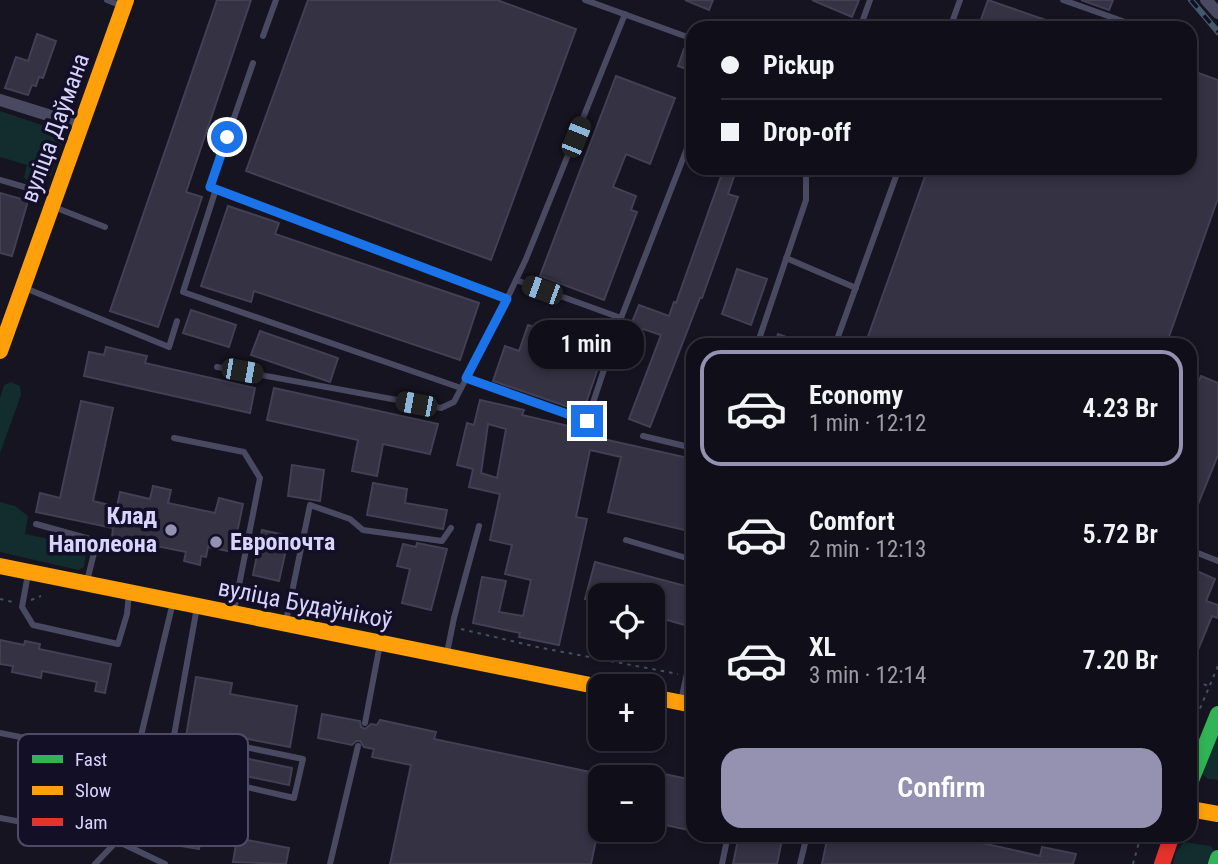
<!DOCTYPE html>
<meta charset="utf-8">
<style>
body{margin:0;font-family:"Roboto Condensed",sans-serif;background:#191822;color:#f1f3f6;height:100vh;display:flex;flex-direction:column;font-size:26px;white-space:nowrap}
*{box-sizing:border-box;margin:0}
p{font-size:23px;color:#9c9ca2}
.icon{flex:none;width:38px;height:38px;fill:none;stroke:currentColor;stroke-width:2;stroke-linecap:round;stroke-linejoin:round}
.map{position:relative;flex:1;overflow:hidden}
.panel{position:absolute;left:686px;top:338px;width:511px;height:504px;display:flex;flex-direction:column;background:#100f19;border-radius:21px;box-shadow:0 4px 10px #0003,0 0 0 2px #302f38}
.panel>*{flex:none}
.hud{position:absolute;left:686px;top:21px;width:511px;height:154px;border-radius:21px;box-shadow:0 4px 10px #0003,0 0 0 2px #302f38;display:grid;align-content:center;height:154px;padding:0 35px;background:#100f19}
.tools{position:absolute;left:588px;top:583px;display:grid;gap:14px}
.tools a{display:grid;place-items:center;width:77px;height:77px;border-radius:14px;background:#100f19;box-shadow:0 4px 10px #0003,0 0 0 2px #302f38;font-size:35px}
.end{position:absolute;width:32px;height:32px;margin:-16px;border:9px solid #1a73e8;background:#fff;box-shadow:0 0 0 4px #fff}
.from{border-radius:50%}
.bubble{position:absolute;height:49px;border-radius:21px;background:#100f19;box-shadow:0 4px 10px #0003,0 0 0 2px #302f38;font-size:23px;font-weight:600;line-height:49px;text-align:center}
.car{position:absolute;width:21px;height:42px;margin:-21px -10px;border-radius:9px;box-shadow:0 0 5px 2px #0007;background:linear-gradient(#222 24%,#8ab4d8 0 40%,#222 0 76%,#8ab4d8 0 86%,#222 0)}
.hud b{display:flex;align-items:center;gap:24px;height:66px;font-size:26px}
.hud b+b{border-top:2px solid #302f38}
.hud i{width:18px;height:18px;background:#f1f3f6}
ul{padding:12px 0 0;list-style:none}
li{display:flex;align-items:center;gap:21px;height:116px;margin:0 14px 10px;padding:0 21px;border:4px solid transparent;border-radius:21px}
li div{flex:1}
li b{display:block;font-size:26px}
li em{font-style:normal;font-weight:600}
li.selected{border-color:#9591b1}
li>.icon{width:63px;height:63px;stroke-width:1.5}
.primary-button{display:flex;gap:14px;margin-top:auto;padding:14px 35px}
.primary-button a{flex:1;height:80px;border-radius:21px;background:#9591b1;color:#fff;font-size:28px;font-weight:600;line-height:80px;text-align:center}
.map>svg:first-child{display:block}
.green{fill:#132c2d}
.building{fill:#343243;stroke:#433f54;stroke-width:2;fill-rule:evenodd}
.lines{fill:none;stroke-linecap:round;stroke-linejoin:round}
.path{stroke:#44505f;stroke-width:2;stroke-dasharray:3.5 5;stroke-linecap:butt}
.lane{stroke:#4a4962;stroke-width:6}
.street{stroke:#4a4962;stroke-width:12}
.fast{stroke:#30b455;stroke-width:16}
.slow{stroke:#ff9f0a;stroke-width:16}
.jam{stroke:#e5322d;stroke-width:16}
.rail-casing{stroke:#43596b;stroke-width:6}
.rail{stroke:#130f26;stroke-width:3.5;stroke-dasharray:10;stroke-linecap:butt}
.route{stroke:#1a73e8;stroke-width:9}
.poi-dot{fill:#9591b1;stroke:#130f26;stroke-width:2.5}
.labels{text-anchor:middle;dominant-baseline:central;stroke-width:7;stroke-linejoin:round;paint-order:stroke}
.street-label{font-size:24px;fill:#d9d4ff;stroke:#130f26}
.poi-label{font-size:24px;font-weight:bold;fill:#d9d4ff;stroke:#130f26;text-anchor:end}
.key{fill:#130f26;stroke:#4e4a67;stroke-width:2}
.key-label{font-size:19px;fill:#d9d4ff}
</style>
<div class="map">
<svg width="1218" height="864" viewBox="0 0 1218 864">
<rect width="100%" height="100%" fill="#161421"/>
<!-- green -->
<g class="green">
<polygon points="0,111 65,133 51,176 29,182 24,177 27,165 0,157"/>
<polygon points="11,382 20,386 21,395 0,453 0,398 4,385"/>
<polygon points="0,502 15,506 28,516 25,534 74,544 86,551 84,567 78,570 0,552"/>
<polygon points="1218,724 1218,780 1208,779 1201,773"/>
<polygon points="1184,842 1211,846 1214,851 1213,864 1173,864 1176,852"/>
</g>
<!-- building -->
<g class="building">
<polygon points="217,0 251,0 186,192 202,197 158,327 110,311"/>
<polygon points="308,0 497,0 576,29 491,260 246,171"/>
<polygon points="685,0 713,0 709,10"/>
<polygon points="812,0 859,0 852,17"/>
<polygon points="988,0 1066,27 1065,28 978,28"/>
<polygon points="1081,0 1113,0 1109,10"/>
<polygon points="37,34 56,41 43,78 39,77 36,86 32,85 28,95 5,88 16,57 28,61"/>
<polygon points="684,49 693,52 693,71 678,66"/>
<polygon points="1190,70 1218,80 1218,198 1166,345 865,345 928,168 1190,168"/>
<polygon points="616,76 675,98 650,164 626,154 613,187 636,196 631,210 637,212 604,300 540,276"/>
<polygon points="724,168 737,168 728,194 738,197 702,298 700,298 650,427 629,419 661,335 631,325 639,305 669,316 674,302 676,303"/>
<polygon points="0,193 28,201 12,256 0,253"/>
<polygon points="228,206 279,223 275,234 479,303 460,360 254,291 251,302 201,286"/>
<polygon points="737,269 767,279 751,325 722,314"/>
<polygon points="191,310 236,325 229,347 183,333"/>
<polygon points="591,320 612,327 583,412 493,381 505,346 519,351 528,325 583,344"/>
<polygon points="260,331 338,358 330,382 251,355"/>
<polygon points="778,334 805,344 805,345 774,345"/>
<polygon points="106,347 147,356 145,363 255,388 250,413 84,376 89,352 104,355"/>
<polygon points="1201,376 1218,383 1218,455 1190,524 1190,404"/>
<polygon points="274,388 438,424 430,454 383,444 377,476 352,471 358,440 267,420"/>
<path d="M 480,400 L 524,410 L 522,415 L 594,432 L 594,437 L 693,459 L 693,532 L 608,512 L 621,457 L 590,450 L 576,517 L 587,519 L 559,645 L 519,637 L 520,633 L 473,623 L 482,577 L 506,581 L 499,612 L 523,616 L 531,580 L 505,574 L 512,545 L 490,540 L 500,494 L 469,487 L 473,469 L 457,465 L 467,423 L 474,425 ZM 488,424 L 506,429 L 497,478 L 481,473 Z"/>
<polygon points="81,401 113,408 93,501 117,507 120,492 150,499 153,486 171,490 168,503 215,513 219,498 243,504 233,552 208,547 206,557 201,556 200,565 184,561 186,552 132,541 130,550 111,546 113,528 36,512 40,493 60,498"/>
<polygon points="292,465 324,470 320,501 288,496"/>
<polygon points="373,483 407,489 405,503 447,510 443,529 367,515"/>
<polygon points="262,530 289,536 279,581 253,575"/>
<polygon points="417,543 447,549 431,610 402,603 410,569 397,566 403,544 416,547"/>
<polygon points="595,562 693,588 693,605 688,626 653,616 653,595 600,595 600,603 585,599"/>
<polygon points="1190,568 1215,579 1206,601 1218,605 1218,618 1212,616 1190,669"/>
<polygon points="0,640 24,645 25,641 40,644 39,649 111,664 105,693 95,691 97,682 42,671 41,678 12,672 13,666 0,664"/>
<polygon points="196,677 232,683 230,694 297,706 290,747 237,737 234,756 292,768 289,785 231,773 230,776 181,766"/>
<polygon points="322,714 360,721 361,727 365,729 371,724 377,725 380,720 436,732 434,739 600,774 600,821 591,864 390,864 411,765 372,757 374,749 364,747 360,741 356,741 352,745 318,738"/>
<polygon points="631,767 693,780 693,831 661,824 666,801 653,798 653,777 629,777"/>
<polygon points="179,815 204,819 199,849 175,845"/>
<polygon points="739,835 783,835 777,864 733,864"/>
<polygon points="828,835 946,835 1040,856 1042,847 1076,854 1073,864 822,864"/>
<polygon points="237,838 289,848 286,864 233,862"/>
</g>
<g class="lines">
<!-- path -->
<g class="path">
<polyline points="0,599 13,602"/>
<polyline points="31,600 41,596"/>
<polyline points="461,629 537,647 678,674"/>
<polyline points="1190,689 1197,682 1209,686"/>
<polyline points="1190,732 1218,666"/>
<polyline points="134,815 177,828"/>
<polyline points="1123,840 1132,835"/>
<polyline points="1133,864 1141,835"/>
</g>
<!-- lane -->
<g class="lane">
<polyline points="107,0 122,6"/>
<polyline points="585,0 693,39"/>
<polyline points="1063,0 1142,28"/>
<polyline points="860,28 870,0"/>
<polyline points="950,28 960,0"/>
<polyline points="263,36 276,0"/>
<polyline points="253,63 210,187 507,299 526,259 625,14"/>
<polyline points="0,180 55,196"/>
<polyline points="216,189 183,292 461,388"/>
<polyline points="54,207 105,227"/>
<polyline points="786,258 856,288"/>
<polyline points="516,280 621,318"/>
<polyline points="25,288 169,347 177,321"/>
<polyline points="757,345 806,200 806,174 808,168"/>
<polyline points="835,345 899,168"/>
<polyline points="217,367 441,408 454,402 507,299"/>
<polyline points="466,378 587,421 621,318 693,133"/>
<polyline points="643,436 693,448"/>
<polyline points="174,438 244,452 260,478 234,611"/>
<polyline points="36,524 97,541 87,581"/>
<polyline points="626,540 693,560"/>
<polyline points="1190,550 1218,561"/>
<polyline points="28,574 22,607 33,625 118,644 127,614 129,593"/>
<polyline points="197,607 168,769 294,798 303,759 245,747"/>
<polyline points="286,621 310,505 350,519 363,530 442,541 451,528"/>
<polyline points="447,653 454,618 479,526"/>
<polyline points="681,701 693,646"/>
<polyline points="365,723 380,644"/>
<polyline points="0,733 120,757 139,744 173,602"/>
<polyline points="0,818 76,832"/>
<polyline points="117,841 165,864"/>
<polyline points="95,864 117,841 126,813 120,757"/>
<polyline points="330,864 358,746"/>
<polyline points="722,864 728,835"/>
<polyline points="800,864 807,835"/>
</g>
<!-- street -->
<g class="street">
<polyline points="1206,0 1218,13"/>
<polyline points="0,100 80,125"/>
</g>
<!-- fast -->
<g class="fast">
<polyline points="1190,783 1218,714"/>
<polyline points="1216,864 1218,858"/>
</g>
<!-- slow -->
<g class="slow">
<polyline points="0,351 126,0"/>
<polyline points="0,566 600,687"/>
<polyline points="653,697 693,705"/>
<polyline points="1190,809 1218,814"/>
</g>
<!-- jam -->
<polyline class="jam" points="1162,864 1172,835"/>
<!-- rail casing -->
<g class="rail-casing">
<polyline id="rail" points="1191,0 1218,32"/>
</g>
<!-- rail -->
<use href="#rail" class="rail"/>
</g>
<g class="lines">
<!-- route -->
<polyline class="route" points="227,137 210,187 507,299 466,378 587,421"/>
</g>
<!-- markers -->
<g class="poi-dot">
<circle cx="171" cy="530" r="7"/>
<circle cx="216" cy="542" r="7"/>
</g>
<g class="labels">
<!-- street labels -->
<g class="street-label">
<text transform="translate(55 128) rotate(-70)">вуліца Даўмана</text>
<text transform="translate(305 604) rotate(11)">вуліца Будаўнікоў</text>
</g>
<!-- poi labels -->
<g class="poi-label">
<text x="157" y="516">Клад<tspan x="157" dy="28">Наполеона</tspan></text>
<text x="230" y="542" text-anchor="start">Европочта</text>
</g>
</g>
<!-- legend -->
<rect x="18" y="734" width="230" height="112" rx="10" class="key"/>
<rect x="32" y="755" width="31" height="8" fill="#30b455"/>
<rect x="32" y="786" width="31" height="9" fill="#ff9f0a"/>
<rect x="32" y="818" width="31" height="8" fill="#e5322d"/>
<g class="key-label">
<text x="75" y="766">Fast</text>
<text x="75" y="797">Slow</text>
<text x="75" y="829">Jam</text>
</g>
</svg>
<div class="tools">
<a><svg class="icon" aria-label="locate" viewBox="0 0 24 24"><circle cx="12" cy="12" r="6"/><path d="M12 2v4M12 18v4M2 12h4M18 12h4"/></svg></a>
<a>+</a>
<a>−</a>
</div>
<i class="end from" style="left:227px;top:137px"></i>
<i class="end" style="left:587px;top:421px"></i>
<div class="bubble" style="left:528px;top:320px;width:116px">1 min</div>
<i class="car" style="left:576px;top:137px;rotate:22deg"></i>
<i class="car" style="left:542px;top:290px;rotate:290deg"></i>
<i class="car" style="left:242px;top:371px;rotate:100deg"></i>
<i class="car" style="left:416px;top:404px;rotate:281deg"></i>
<div class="hud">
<b><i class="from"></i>Pickup</b>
<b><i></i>Drop-off</b>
</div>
<section class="panel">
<ul>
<li class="selected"><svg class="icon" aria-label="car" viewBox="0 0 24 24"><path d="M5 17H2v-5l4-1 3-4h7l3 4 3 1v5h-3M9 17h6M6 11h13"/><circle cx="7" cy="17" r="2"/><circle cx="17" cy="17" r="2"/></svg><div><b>Economy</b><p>1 min · 12:12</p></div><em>4.23 Br</em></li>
<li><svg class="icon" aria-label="car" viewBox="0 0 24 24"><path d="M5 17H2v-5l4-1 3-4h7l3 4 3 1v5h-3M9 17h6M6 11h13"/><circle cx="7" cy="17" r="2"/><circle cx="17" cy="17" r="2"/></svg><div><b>Comfort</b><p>2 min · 12:13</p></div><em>5.72 Br</em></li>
<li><svg class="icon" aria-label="car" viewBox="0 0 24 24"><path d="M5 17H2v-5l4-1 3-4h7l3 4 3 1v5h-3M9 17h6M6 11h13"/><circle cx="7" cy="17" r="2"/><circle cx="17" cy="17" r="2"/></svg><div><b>XL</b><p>3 min · 12:14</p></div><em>7.20 Br</em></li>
</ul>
<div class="primary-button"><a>Confirm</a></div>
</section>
</div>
